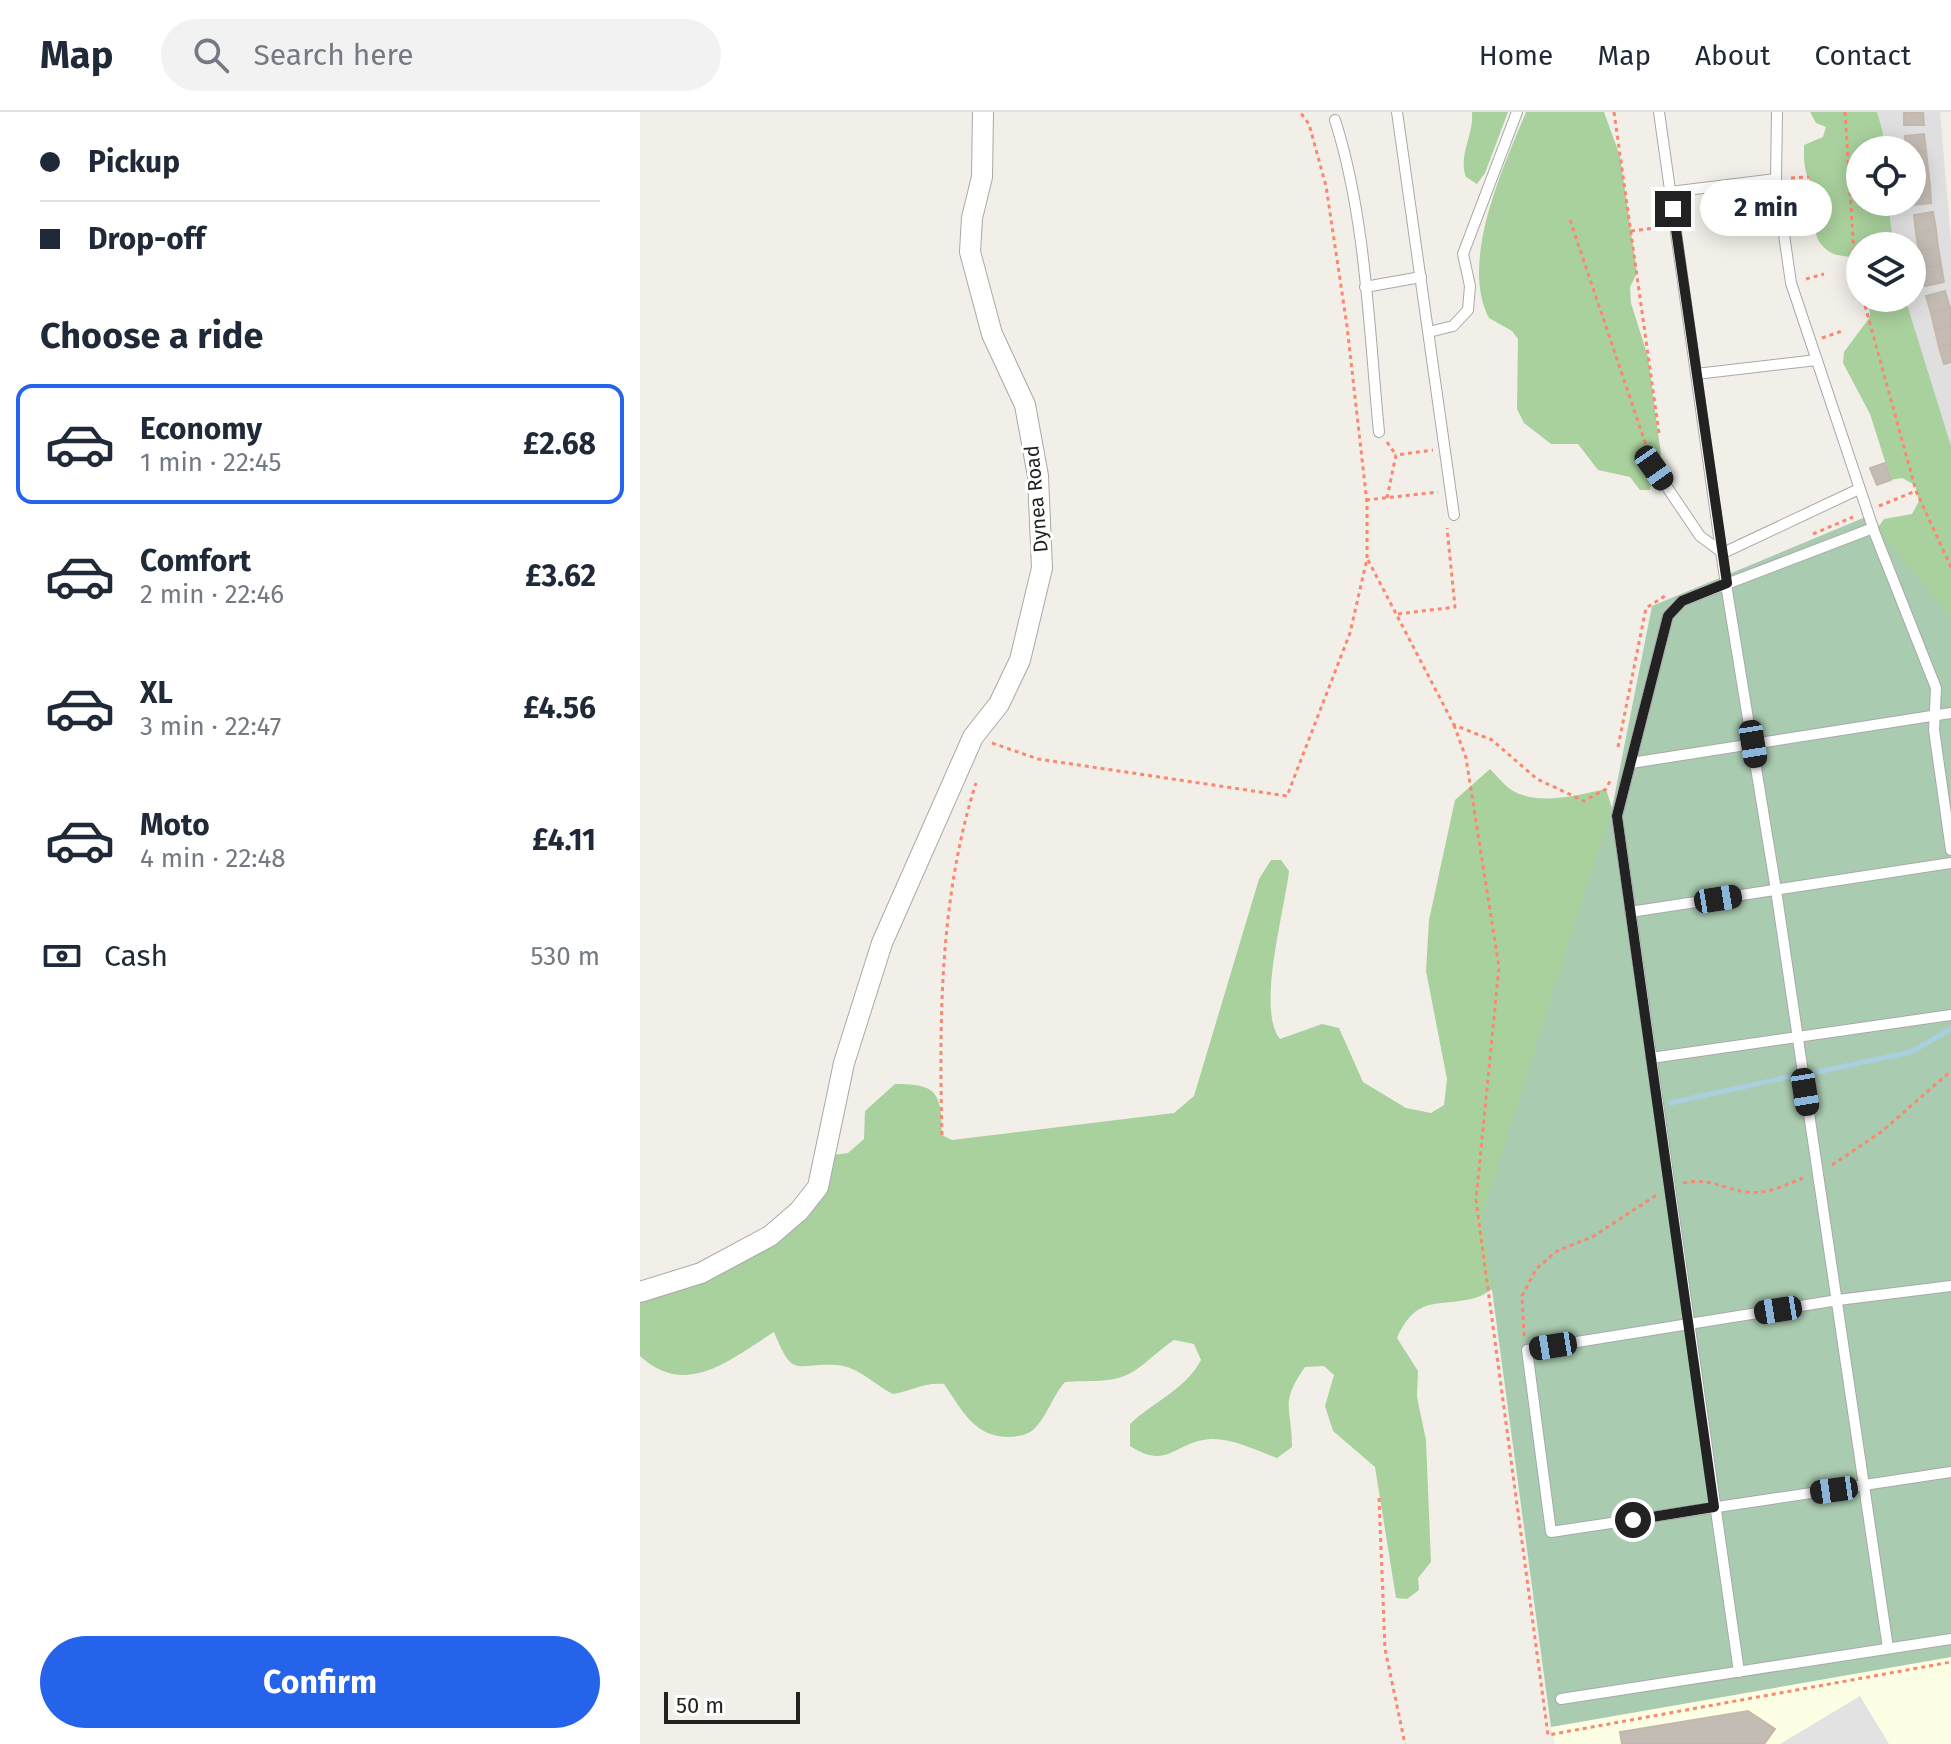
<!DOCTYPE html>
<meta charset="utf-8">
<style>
body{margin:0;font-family:"Fira Sans",sans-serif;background:#f2f2f3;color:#1f2937;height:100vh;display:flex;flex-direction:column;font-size:30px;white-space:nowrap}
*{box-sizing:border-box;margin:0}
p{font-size:26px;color:#747a83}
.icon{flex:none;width:44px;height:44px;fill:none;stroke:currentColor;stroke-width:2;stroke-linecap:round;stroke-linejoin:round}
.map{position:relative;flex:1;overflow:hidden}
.drawer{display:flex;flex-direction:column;background:#fff;width:640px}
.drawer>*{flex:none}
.banner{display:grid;align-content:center;height:176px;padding:0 40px;background:#fff}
.buttons{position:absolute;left:1206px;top:24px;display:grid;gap:16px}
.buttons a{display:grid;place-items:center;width:80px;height:80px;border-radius:50%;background:#fff;box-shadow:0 4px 20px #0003;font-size:40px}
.scale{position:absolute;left:24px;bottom:20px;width:136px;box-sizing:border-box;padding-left:8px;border:4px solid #222;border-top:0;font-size:22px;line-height:28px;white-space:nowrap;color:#222;-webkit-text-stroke:6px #fff;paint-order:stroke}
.end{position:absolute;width:36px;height:36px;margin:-18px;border:10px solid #222;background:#fff;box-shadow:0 0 0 4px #fff}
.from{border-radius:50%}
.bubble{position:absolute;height:56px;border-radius:28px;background:#fff;box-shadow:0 4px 20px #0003;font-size:26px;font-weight:700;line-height:56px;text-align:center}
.car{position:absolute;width:24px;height:48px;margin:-24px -12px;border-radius:10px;box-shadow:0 0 6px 2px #0007;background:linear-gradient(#222 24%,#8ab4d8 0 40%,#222 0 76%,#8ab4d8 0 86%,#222 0)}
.banner b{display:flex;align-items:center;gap:28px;height:76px;font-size:30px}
.banner b+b{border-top:2px solid #e0e1e3}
.banner i{width:20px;height:20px;background:#1f2937}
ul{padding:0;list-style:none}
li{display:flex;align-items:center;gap:24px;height:120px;margin:0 16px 12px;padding:0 24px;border:4px solid transparent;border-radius:16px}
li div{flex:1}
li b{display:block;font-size:30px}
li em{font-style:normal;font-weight:700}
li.selected{border-color:#2563eb}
li>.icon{width:72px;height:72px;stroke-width:1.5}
h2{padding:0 40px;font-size:36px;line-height:96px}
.pay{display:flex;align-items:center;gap:20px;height:88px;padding:0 40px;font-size:30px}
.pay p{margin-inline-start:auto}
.action{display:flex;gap:16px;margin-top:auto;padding:16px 40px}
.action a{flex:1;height:92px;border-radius:48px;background:#2563eb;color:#fff;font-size:32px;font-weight:700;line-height:92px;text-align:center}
header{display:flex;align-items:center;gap:48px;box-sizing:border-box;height:112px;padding:0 40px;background:#fff;border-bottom:2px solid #e0e1e3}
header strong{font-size:38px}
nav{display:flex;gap:44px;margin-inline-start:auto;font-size:28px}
.search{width:560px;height:72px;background:#f2f2f3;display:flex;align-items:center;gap:20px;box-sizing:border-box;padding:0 28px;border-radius:44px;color:#747a83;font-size:30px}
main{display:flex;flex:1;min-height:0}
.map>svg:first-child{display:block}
.residential{fill:#e0dfdf}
.education{fill:#fdffe4}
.forest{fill:#a9d19d}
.cemetery{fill:#a9cbb0}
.parking{fill:#e2e2e2}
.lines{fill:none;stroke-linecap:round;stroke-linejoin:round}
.stream{stroke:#a9d0df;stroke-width:5}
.building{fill:#c3bcb5;stroke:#c4b7aa;stroke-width:2}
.service-casing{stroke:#a9a9a9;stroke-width:12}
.minor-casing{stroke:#a9a9a9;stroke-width:22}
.path{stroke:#fb8770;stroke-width:3;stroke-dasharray:4 4;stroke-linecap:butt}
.service{stroke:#fff;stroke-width:10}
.minor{stroke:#fff;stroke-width:20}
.route{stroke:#222;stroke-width:10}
.labels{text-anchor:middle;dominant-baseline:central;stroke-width:6;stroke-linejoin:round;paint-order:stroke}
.street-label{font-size:20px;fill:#222;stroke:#fff}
</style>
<header>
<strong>Map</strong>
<div class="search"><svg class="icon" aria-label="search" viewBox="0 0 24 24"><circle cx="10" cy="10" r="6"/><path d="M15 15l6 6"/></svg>Search here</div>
<nav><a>Home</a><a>Map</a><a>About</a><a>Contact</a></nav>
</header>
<main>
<section class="drawer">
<div class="banner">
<b><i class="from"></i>Pickup</b>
<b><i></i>Drop-off</b>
</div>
<h2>Choose a ride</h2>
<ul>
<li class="selected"><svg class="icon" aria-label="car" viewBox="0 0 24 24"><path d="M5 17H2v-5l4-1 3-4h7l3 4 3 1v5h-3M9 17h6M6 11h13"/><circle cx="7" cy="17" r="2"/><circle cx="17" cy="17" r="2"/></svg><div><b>Economy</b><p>1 min · 22:45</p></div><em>£2.68</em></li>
<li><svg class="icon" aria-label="car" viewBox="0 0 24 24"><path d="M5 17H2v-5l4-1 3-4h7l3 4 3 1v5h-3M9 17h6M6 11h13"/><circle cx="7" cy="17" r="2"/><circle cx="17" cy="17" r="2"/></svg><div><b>Comfort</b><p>2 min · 22:46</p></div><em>£3.62</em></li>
<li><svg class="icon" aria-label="car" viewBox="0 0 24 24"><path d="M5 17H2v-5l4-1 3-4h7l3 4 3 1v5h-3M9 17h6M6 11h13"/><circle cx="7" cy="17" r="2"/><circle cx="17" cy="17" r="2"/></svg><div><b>XL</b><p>3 min · 22:47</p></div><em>£4.56</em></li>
<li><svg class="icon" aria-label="car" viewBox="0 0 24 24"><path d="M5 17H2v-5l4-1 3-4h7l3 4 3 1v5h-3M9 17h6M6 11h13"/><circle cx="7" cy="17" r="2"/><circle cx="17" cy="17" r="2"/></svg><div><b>Moto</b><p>4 min · 22:48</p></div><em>£4.11</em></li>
</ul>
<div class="pay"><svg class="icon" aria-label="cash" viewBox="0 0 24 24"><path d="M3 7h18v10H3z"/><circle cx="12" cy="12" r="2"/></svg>Cash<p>530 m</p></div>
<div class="action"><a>Confirm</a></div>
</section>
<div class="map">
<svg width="1311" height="1632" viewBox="0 0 1311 1632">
<rect width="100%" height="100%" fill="#f2efe9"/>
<!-- residential -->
<polygon class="residential" points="1226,0 1300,0 1311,129 1311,376 1247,186 1272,186 1272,134 1236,134 1233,90 1272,90 1272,38 1229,38"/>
<!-- education -->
<polygon class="education" points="1311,1545 1311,1632 915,1632 911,1615"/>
<!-- forest -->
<g class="forest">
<path d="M 832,0 L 868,0 L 845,61 L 837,72 L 826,65 C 818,43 834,23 832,0 Z"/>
<path d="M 886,0 L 964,0 L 980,44 L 997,161 L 990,175 L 991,191 L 1008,245 L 1021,343 L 1014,356 L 1010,378 L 1000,378 L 990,365 L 958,358 L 938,332 L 911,332 L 884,311 L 877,297 L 878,227 L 872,219 L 849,206 C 819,149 864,54 886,0 Z"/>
<path d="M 1170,0 L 1237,0 L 1243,21 L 1241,38 L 1220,38 L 1220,90 L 1248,90 L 1253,131 L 1220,134 L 1220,152 C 1209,140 1197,147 1187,138 C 1161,117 1189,97 1180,78 C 1179,75 1174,73 1171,70 C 1163,60 1164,45 1164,33 L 1183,25 L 1186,15 L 1176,11 Z"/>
<polygon points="1229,186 1265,186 1311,334 1311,584 1236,418 1244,407 1272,402 1279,389 1275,373 1262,366 1251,368 1230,302 1203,251 1204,240 1230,205"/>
<path d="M 850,657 C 857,664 865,674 873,679 C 901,694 937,683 966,677 L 972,696 L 861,1171 C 854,1176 846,1182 838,1185 C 799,1197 778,1180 757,1226 L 778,1259 L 777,1285 L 786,1328 L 791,1450 L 778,1466 L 779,1478 L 767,1487 L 756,1486 L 735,1355 L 693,1319 L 685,1294 L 694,1263 L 684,1254 L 665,1255 C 639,1292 652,1295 652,1335 L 637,1346 C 618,1339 592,1326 571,1327 C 535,1329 528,1359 490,1334 L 490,1312 C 513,1290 546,1277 561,1248 L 554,1232 L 534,1228 C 520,1237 508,1250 494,1259 C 475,1272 447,1268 425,1270 C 413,1283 406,1307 393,1318 C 387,1323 376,1325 369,1325 C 334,1325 322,1298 304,1272 C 284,1270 272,1279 253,1282 C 235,1273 217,1254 197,1253 C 155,1250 154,1269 134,1220 C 91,1247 46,1287 0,1244 L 0,1180 L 159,1099 L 186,1044 L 208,1041 L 224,1027 L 225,999 L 255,972 C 300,971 301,984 302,1023 L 312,1028 L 534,1001 L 554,984 L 619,767 L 631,748 L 641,748 L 649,759 C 645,798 616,897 640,927 L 682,912 L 699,916 L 723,970 L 766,996 L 791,1001 L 804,993 L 807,967 L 786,859 L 789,808 L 815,688 Z"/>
</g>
<!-- cemetery -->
<polygon class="cemetery" points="1228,404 1311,506 1311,1545 911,1615 842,1104 972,696 1012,494"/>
<!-- parking -->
<polygon class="parking" points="1220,1584 1249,1632 1140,1632"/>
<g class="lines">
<!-- stream -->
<g class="stream">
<polyline points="1168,962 1271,940 1311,917"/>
<polyline points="1030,991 1157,963"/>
</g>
</g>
<!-- building -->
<g class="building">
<polygon points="1264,0 1283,0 1284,13 1264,13"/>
<polygon points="1284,22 1286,39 1266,38 1265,24"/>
<polygon points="1286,39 1288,57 1272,58 1272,40"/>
<polygon points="1288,57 1290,74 1272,76 1272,58"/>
<polygon points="1290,74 1291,91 1272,93 1272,76"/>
<polygon points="1293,100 1296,118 1276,121 1274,103"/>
<polygon points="1296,118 1298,135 1279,139 1276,121"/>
<polygon points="1298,135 1301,153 1282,156 1279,139"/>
<polygon points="1301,153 1304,170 1285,174 1282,156"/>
<polygon points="1305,179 1310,196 1291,201 1286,184"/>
<polygon points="1310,196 1311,214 1295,218 1291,201"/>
<polygon points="1311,214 1311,232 1299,235 1295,218"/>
<polygon points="1311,232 1311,250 1304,252 1299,235"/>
<polygon points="1245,351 1251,368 1237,373 1230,356"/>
<polygon points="1108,1599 1135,1617 1124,1632 982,1632 980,1620"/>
</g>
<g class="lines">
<!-- service casing -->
<g class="service-casing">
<g id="service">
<polyline points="757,0 814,403"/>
<polyline points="1019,0 1084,460 1136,778 1248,1536"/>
<polyline points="1137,0 1136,67 1151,171 1235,422 1296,576 1294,618 1311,738"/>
<path d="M 695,8 C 726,105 729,219 739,320"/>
<polyline points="1030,80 1136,67"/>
<polyline points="725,175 781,165"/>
<polyline points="789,220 813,214 828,198 830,174 823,142 877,0"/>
<polyline points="1056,262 1177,248"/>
<polyline points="1014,356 1060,424 1083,441"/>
<polyline points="1083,441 1219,377"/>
<polyline points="991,651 1311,601"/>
<polyline points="990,800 1311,751"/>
<polyline points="1011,946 1311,903"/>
<polyline points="1311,1174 1198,1188 887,1238 911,1420 1311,1360"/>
<polyline points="1099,1560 977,704 1028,504 1042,489 1233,416"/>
<polyline points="921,1587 1311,1527"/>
</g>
</g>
<!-- minor casing -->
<g class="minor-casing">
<polyline id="minor" points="0,1180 61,1161 130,1124 159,1099 178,1075 204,951 242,831 333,625 359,592 380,548 402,456 398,364 385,293 352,222 330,140 332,106 342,65 343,0"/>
</g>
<!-- path -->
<g class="path">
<polyline points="974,0 1019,321"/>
<polyline points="1205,0 1215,157 1220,174"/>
<polyline points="1151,66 1169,65"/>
<polyline points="930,108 1010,345"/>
<polyline points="991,119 1023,115"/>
<polyline points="1166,167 1184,162"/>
<polyline points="1223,186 1276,379 1311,455"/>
<polyline points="1182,226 1202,219"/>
<polyline points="747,330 756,343"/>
<polyline points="747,386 756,343 793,338"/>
<polyline points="726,388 798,380"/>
<polyline points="1239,394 1276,379"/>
<polyline points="1173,422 1213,405"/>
<polyline points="728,448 814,613 852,628 897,667 944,689 966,677 970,669"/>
<polyline points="758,502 815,495 807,416"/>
<polyline points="814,613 826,646 859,855 836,1088 908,1623 1311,1550"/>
<polyline points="352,631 398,647 647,684 710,521 727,447 727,391 707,214 686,74 669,12 660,0"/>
<polyline points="978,635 1006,496 1025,484"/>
<path d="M 302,1023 C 299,906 300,784 336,671"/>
<polyline points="1192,1053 1241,1020 1311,959"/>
<path d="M 1043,1071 C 1069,1065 1083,1077 1107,1080 C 1126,1083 1146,1073 1163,1066"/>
<polyline points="884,1224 882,1184 896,1157 917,1139 954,1124 1018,1082"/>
<polyline points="739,1386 745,1537 765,1632"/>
</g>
<!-- service -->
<use href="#service" class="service"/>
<!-- minor -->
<use href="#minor" class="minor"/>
</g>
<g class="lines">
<!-- route -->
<polyline class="route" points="993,1408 1074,1395 977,704 1028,504 1042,489 1087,471 1033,97"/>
</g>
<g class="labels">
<!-- street labels -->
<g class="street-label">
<text transform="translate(396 387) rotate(-95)">Dynea Road</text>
</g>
</g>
</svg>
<div class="buttons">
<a><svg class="icon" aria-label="locate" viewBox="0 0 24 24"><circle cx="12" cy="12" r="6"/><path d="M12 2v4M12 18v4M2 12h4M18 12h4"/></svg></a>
<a><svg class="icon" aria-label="layers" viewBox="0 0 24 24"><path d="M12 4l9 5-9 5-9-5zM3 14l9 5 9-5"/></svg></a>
</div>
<div class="scale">50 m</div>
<i class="end from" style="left:993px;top:1408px"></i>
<i class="end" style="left:1033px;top:97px"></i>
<div class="bubble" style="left:1060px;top:68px;width:132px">2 min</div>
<i class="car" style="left:1014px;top:356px;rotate:145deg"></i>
<i class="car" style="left:1113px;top:632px;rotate:171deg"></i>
<i class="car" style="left:1078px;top:787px;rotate:81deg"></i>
<i class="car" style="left:1165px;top:980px;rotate:171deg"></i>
<i class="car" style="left:1138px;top:1198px;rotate:261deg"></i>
<i class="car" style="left:913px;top:1234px;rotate:261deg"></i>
<i class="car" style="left:1194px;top:1378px;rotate:262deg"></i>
</div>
</main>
